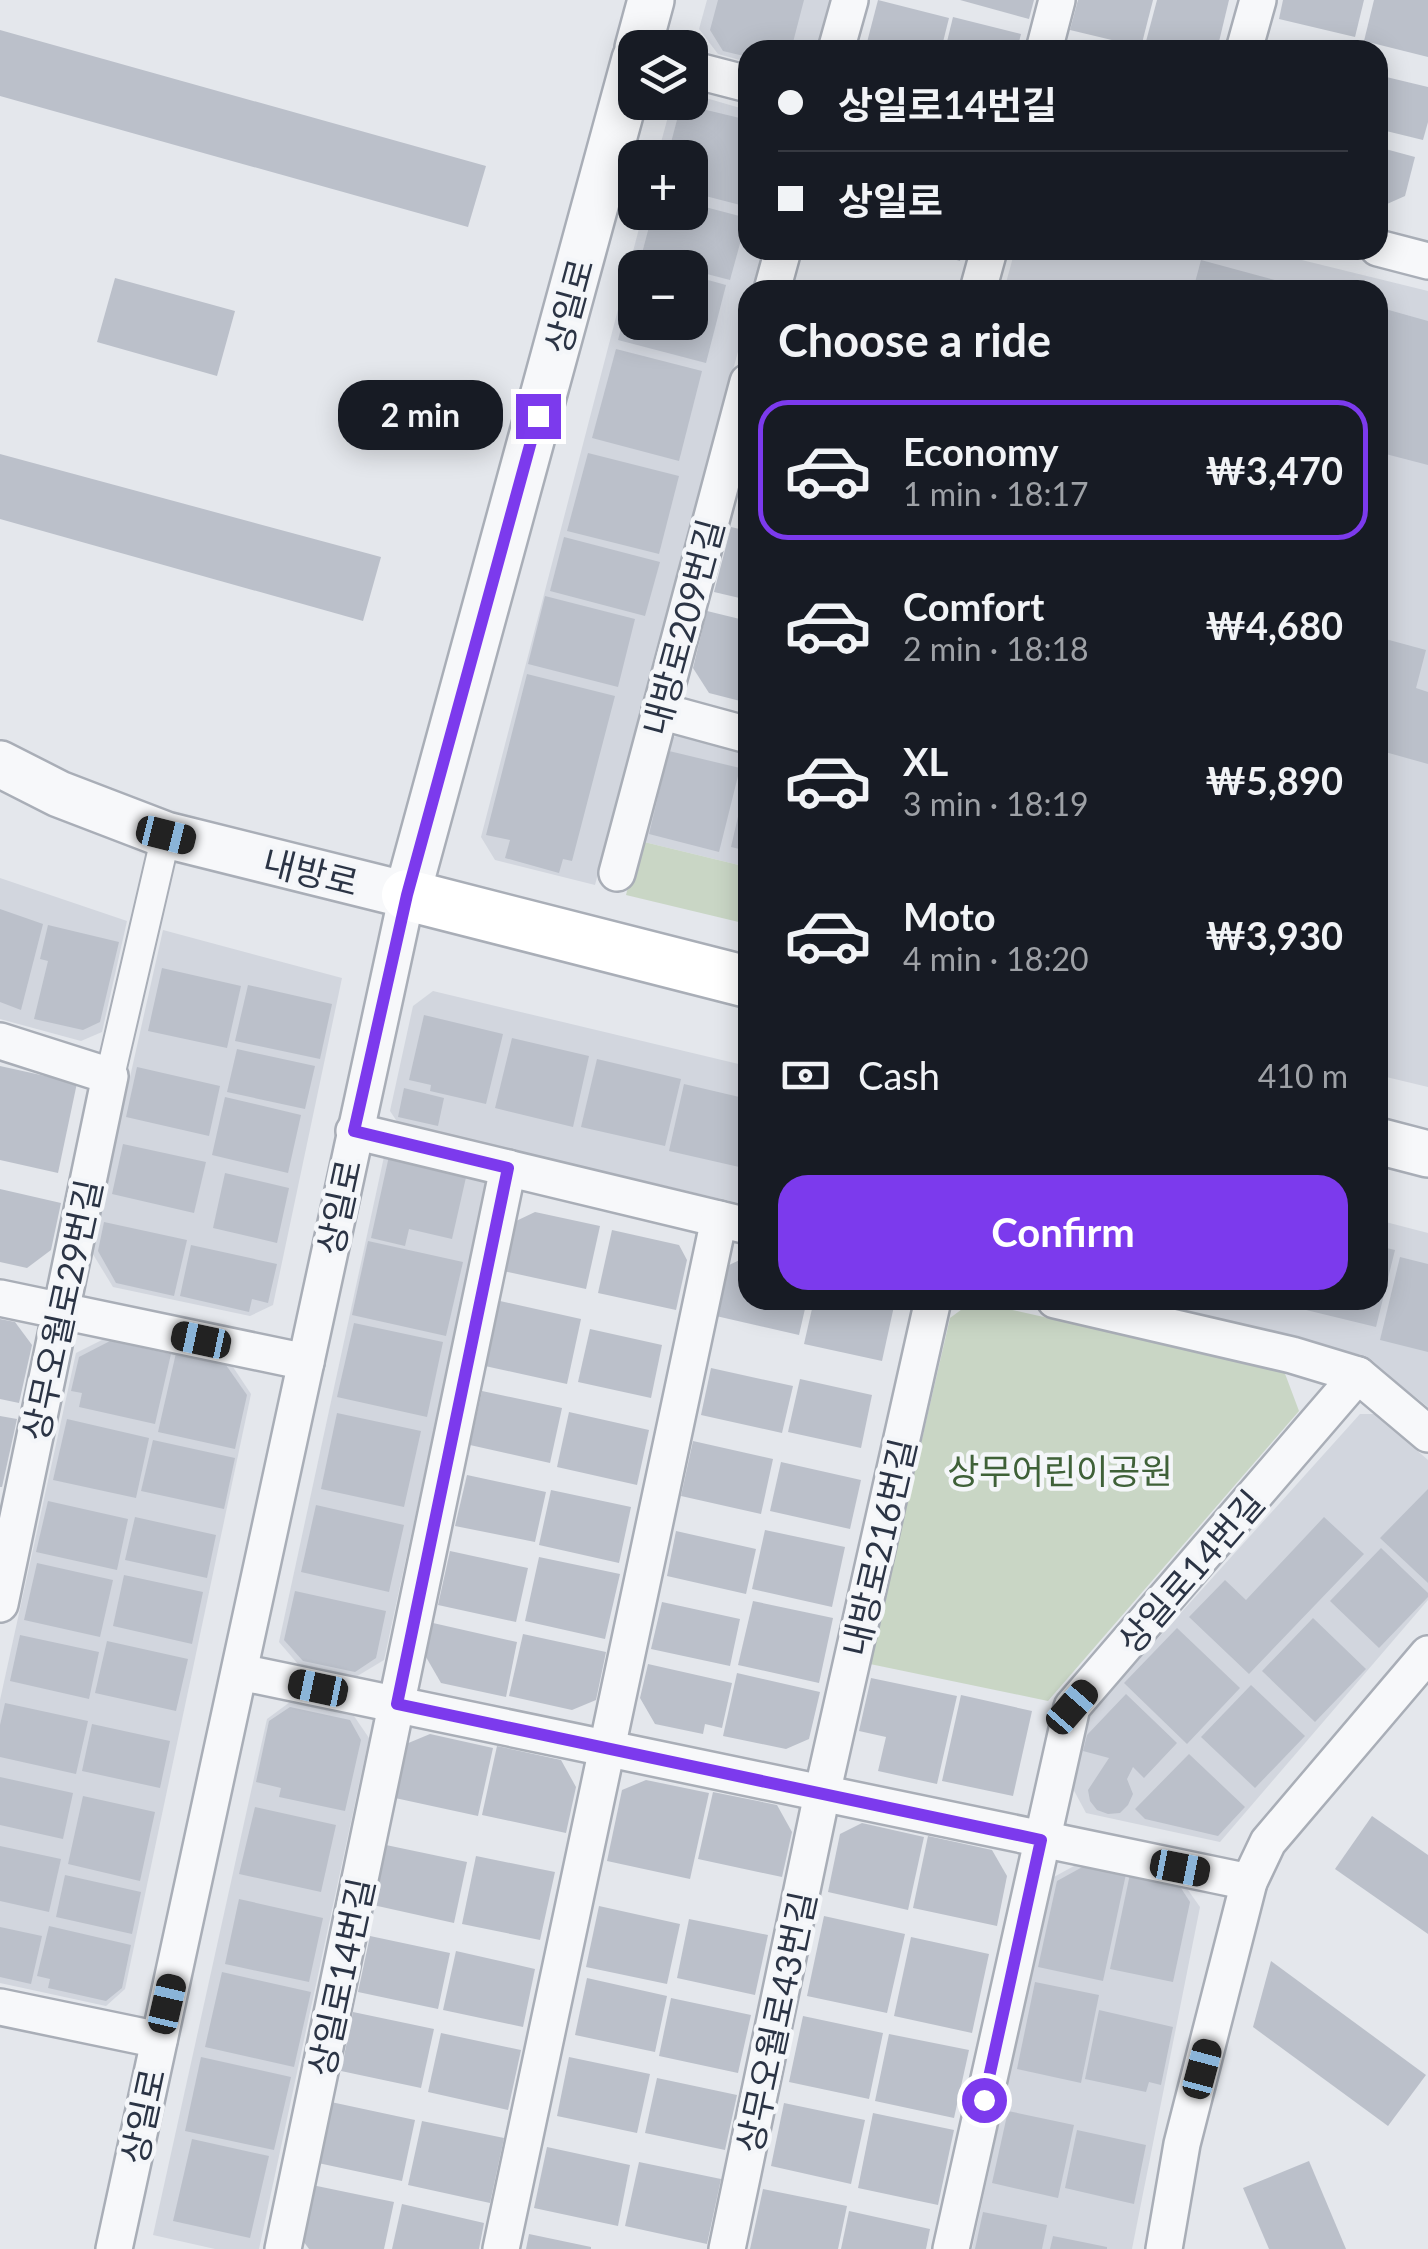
<!DOCTYPE html>
<meta charset="utf-8">
<style>
body{margin:0;font-family:Lato,"Noto Sans KR",sans-serif;background:#20242c;color:#f1f3f6;height:100vh;display:flex;flex-direction:column;font-size:38px;white-space:nowrap}
*{box-sizing:border-box;margin:0}
p{font-size:32px;color:#9ea1a6}
.icon{flex:none;width:55px;height:55px;fill:none;stroke:currentColor;stroke-width:2;stroke-linecap:round;stroke-linejoin:round}
.map{position:relative;flex:1;overflow:hidden}
.sheet{position:absolute;left:738px;top:280px;width:650px;height:1030px;display:flex;flex-direction:column;background:#171b24;border-radius:30px;box-shadow:0 5px 25px #0003}
.sheet>*{flex:none}
.guide{position:absolute;left:738px;top:40px;width:650px;height:220px;border-radius:30px;box-shadow:0 5px 25px #0003;display:grid;align-content:center;height:220px;padding:0 40px;background:#171b24}
.buttons{position:absolute;left:618px;top:30px;display:grid;gap:20px}
.buttons a{display:grid;place-items:center;width:90px;height:90px;border-radius:20px;background:#171b24;box-shadow:0 5px 25px #0003;font-size:50px}
.end{position:absolute;width:45px;height:45px;margin:-22px;border:12px solid #7c3aed;background:#fff;box-shadow:0 0 0 5px #fff}
.from{border-radius:50%}
.bubble{position:absolute;height:70px;border-radius:30px;background:#171b24;box-shadow:0 5px 25px #0003;font-size:32px;font-weight:700;line-height:70px;text-align:center}
.car{position:absolute;width:30px;height:60px;margin:-30px -15px;border-radius:12px;box-shadow:0 0 8px 2px #0007;background:linear-gradient(#222 24%,#8ab4d8 0 40%,#222 0 76%,#8ab4d8 0 86%,#222 0)}
.guide b{display:flex;align-items:center;gap:35px;height:95px;font-size:38px}
.guide b+b{border-top:2px solid #363941}
.guide i{width:25px;height:25px;background:#f1f3f6}
ul{padding:0;list-style:none}
li{display:flex;align-items:center;gap:30px;height:140px;margin:0 20px 15px;padding:0 20px;border:5px solid transparent;border-radius:30px}
li div{flex:1}
li b{display:block;font-size:38px}
li em{font-style:normal;font-weight:700}
li.on{border-color:#7c3aed}
li>.icon{width:90px;height:90px;stroke-width:1.5}
h2{padding:0 40px;font-size:45px;line-height:120px}
.pay{display:flex;align-items:center;gap:25px;height:110px;padding:0 40px;font-size:38px}
.pay p{margin-inline-start:auto}
.button{display:flex;gap:20px;margin-top:auto;padding:20px 40px}
.button a{flex:1;height:115px;border-radius:30px;background:#7c3aed;color:#fff;font-size:40px;font-weight:700;line-height:115px;text-align:center}
.map>svg:first-child{display:block}
.built{fill:#d2d6de;fill-rule:evenodd}
.green{fill:#c9d6c5}
.building{fill:#bbc0ca}
.lines{fill:none;stroke-linecap:round;stroke-linejoin:round}
.pedestrian-casing{stroke:#a9aeb7;stroke-width:32}
.minor-casing{stroke:#a9aeb7;stroke-width:40}
.tertiary-casing{stroke:#a9aeb7;stroke-width:50}
.secondary-casing{stroke:#a9aeb7;stroke-width:55}
.pedestrian{stroke:#f7f8fa;stroke-width:28}
.minor{stroke:#f7f8fa;stroke-width:35}
.tertiary{stroke:#f7f8fa;stroke-width:45}
.secondary{stroke:#fff;stroke-width:50}
.route{stroke:#7c3aed;stroke-width:12}
.labels{text-anchor:middle;dominant-baseline:central;stroke-width:9;stroke-linejoin:round;paint-order:stroke}
.street-label{font-size:35px;fill:#2b3445;stroke:#f4f6f9}
.park-label{font-size:35px;fill:#3f6138;stroke:#f4f6f9}
</style>
<div class="map">
<svg width="1428" height="2249" viewBox="0 0 1428 2249">
<rect width="100%" height="100%" fill="#e4e7ec"/>
<!-- built -->
<g class="built">
<polygon points="707,0 830,0 816,50 748,50 747,62 718,54 699,29"/>
<path d="M 699,96 L 747,110 L 748,250 L 766,250 L 755,290 L 748,290 L 747,318 L 595,885 L 495,860 L 481,837 L 643,213 L 690,212 L 690,158 L 657,157 L 669,113 ZM 635,268 L 690,268 L 690,322 L 635,322 Z"/>
<polygon points="1015,250 1261,250 1428,291 1428,1087 1378,1075 1378,290 1004,290"/>
<polygon points="678,735 747,751 747,867 640,841 664,742"/>
<polygon points="0,878 127,921 102,1032 81,1041 0,1019"/>
<polygon points="163,930 342,978 273,1305 250,1316 113,1287 91,1251"/>
<polygon points="433,991 747,1066 747,1205 398,1123 390,1111 413,1006"/>
<polygon points="385,1152 489,1175 384,1660 354,1678 298,1664 279,1642"/>
<polygon points="1378,1220 1428,1233 1428,1407 1362,1355 1130,1300 1378,1300"/>
<polygon points="110,1336 229,1361 251,1394 125,1989 106,2006 0,1983 0,1700 76,1353"/>
<polygon points="1360,1414 1375,1414 1428,1460 1428,1600 1220,1842 1086,1813 1071,1785 1087,1717"/>
<polygon points="290,1702 354,1716 369,1738 259,2249 215,2249 153,2235 267,1719"/>
<polygon points="1085,1860 1181,1880 1200,1907 1132,2249 972,2249 1052,1878"/>
</g>
<!-- green -->
<g class="green">
<polygon points="640,841 747,867 747,924 626,895"/>
<polygon points="973,1301 1284,1371 1299,1411 1048,1701 870,1664 950,1318"/>
</g>
<!-- building -->
<g class="building">
<polygon points="718,0 804,0 791,50 748,50 748,57 723,51 710,30"/>
<polygon points="878,0 949,18 941,50 865,50"/>
<polygon points="960,0 1034,0 1029,19"/>
<polygon points="1078,0 1153,0 1141,47 1070,30"/>
<polygon points="1157,0 1229,0 1217,50 1144,49"/>
<polygon points="1283,0 1364,0 1355,37 1279,19"/>
<polygon points="1374,0 1428,0 1428,57 1364,41"/>
<polygon points="953,17 1021,34 1017,50 945,50"/>
<polygon points="0,30 486,166 468,227 0,96"/>
<polygon points="1378,75 1428,87 1428,122 1423,140 1378,129"/>
<polygon points="694,107 748,120 748,207 690,192 690,158 667,158 678,116"/>
<polygon points="1378,147 1415,157 1405,196 1378,208"/>
<polygon points="690,203 747,218 730,280 641,257 653,212 690,212"/>
<polygon points="922,250 962,250 960,261"/>
<polygon points="1201,260 1308,289 1308,290 1193,290"/>
<polygon points="690,275 726,285 706,363 618,340 634,278 635,322 690,322"/>
<polygon points="115,278 235,311 217,376 97,342"/>
<polygon points="1378,307 1428,321 1428,465 1378,452"/>
<polygon points="616,349 702,371 679,461 592,438"/>
<polygon points="588,453 679,476 659,554 567,531"/>
<polygon points="0,454 381,557 363,621 0,519"/>
<polygon points="731,527 748,531 748,600 714,592"/>
<polygon points="564,537 660,562 645,616 550,591"/>
<polygon points="545,596 635,619 618,687 528,664"/>
<polygon points="707,611 748,621 748,703 709,693 693,668"/>
<polygon points="1378,637 1426,650 1416,688 1428,692 1428,764 1378,750"/>
<polygon points="527,674 615,696 572,861 563,859 559,873 505,858 510,840 486,835"/>
<polygon points="669,751 740,768 719,852 649,834"/>
<polygon points="740,808 748,810 748,851 731,847"/>
<polygon points="0,909 43,924 21,1010 0,1002"/>
<polygon points="48,925 119,942 100,1022 83,1030 34,1019 48,961 40,959"/>
<polygon points="162,968 241,986 227,1048 148,1031"/>
<polygon points="248,985 332,1004 320,1059 235,1041"/>
<polygon points="424,1015 503,1034 486,1104 430,1091 431,1085 409,1080"/>
<polygon points="512,1038 589,1056 573,1127 495,1108"/>
<polygon points="237,1049 315,1066 305,1109 227,1092"/>
<polygon points="597,1059 681,1079 665,1146 581,1127"/>
<polygon points="0,1066 77,1083 58,1173 0,1160"/>
<polygon points="137,1067 220,1086 209,1136 126,1117"/>
<polygon points="684,1084 748,1099 748,1169 669,1151"/>
<polygon points="404,1088 444,1098 438,1126 398,1117"/>
<polygon points="225,1097 301,1115 288,1173 212,1155"/>
<polygon points="123,1144 206,1162 194,1213 112,1194"/>
<polygon points="389,1156 467,1173 452,1239 409,1229 405,1246 371,1238"/>
<polygon points="225,1173 289,1188 277,1243 213,1228"/>
<polygon points="0,1189 61,1203 51,1250 27,1268 0,1262"/>
<polygon points="535,1212 600,1226 586,1289 503,1271 514,1222"/>
<polygon points="104,1222 187,1240 174,1296 116,1283 98,1251"/>
<polygon points="612,1230 679,1245 687,1260 676,1310 598,1293"/>
<polygon points="368,1241 463,1262 446,1336 352,1315"/>
<polygon points="191,1245 277,1264 268,1303 252,1299 249,1312 180,1296"/>
<polygon points="1378,1246 1395,1250 1376,1327 1302,1309 1304,1300 1378,1300"/>
<polygon points="748,1256 748,1300 807,1300 799,1335 716,1316 727,1266"/>
<polygon points="1400,1257 1428,1264 1428,1352 1380,1340"/>
<polygon points="814,1300 891,1300 894,1306 882,1361 804,1344"/>
<polygon points="1270,1300 1297,1300 1295,1307"/>
<polygon points="500,1301 581,1319 567,1384 485,1366"/>
<polygon points="0,1319 15,1322 32,1345 19,1403 0,1399"/>
<polygon points="354,1323 443,1342 427,1417 337,1397"/>
<polygon points="590,1329 662,1345 651,1398 578,1382"/>
<polygon points="110,1341 171,1354 155,1424 79,1407 82,1393 71,1391 79,1357"/>
<polygon points="176,1353 226,1365 247,1395 235,1449 158,1432"/>
<polygon points="711,1368 793,1386 782,1433 701,1415"/>
<polygon points="800,1379 872,1395 861,1448 788,1432"/>
<polygon points="482,1391 562,1408 550,1463 470,1445"/>
<polygon points="569,1412 649,1430 637,1485 557,1467"/>
<polygon points="337,1413 421,1431 404,1507 321,1489"/>
<polygon points="0,1416 17,1419 2,1487 0,1487"/>
<polygon points="67,1419 149,1438 136,1498 53,1480"/>
<polygon points="153,1440 235,1458 224,1509 141,1491"/>
<polygon points="693,1441 773,1459 761,1514 681,1496"/>
<polygon points="781,1462 861,1480 850,1529 770,1511"/>
<polygon points="467,1475 546,1492 535,1542 455,1526"/>
<polygon points="1428,1489 1428,1583 1380,1538"/>
<polygon points="551,1490 631,1507 619,1563 539,1545"/>
<polygon points="48,1501 128,1519 117,1570 36,1552"/>
<polygon points="316,1505 404,1525 389,1592 301,1572"/>
<polygon points="135,1517 216,1535 207,1578 125,1560"/>
<polygon points="1324,1517 1364,1554 1249,1674 1189,1617 1225,1580 1246,1600"/>
<polygon points="765,1530 845,1547 832,1607 752,1589"/>
<polygon points="676,1531 756,1549 746,1594 667,1576"/>
<polygon points="1381,1548 1428,1593 1428,1597 1379,1648 1330,1601"/>
<polygon points="450,1551 528,1568 516,1622 438,1605"/>
<polygon points="539,1557 620,1574 605,1639 525,1621"/>
<polygon points="37,1563 113,1580 100,1637 24,1620"/>
<polygon points="124,1575 203,1592 192,1644 113,1626"/>
<polygon points="295,1591 386,1611 376,1658 355,1672 303,1661 284,1640"/>
<polygon points="753,1601 833,1618 819,1683 738,1665"/>
<polygon points="662,1602 740,1619 730,1666 651,1649"/>
<polygon points="1313,1618 1366,1669 1315,1722 1262,1671"/>
<polygon points="433,1623 517,1642 506,1697 441,1683 426,1657"/>
<polygon points="1177,1628 1240,1688 1187,1744 1124,1683"/>
<polygon points="523,1634 606,1652 596,1700 572,1710 509,1696"/>
<polygon points="20,1635 99,1652 89,1699 10,1681"/>
<polygon points="107,1641 188,1659 176,1711 95,1693"/>
<polygon points="648,1664 732,1683 722,1728 705,1724 703,1734 655,1724 640,1698"/>
<polygon points="737,1673 820,1692 809,1739 786,1749 723,1736"/>
<polygon points="871,1678 957,1696 937,1784 878,1771 886,1737 859,1731"/>
<polygon points="1251,1685 1305,1736 1255,1788 1201,1737"/>
<polygon points="1126,1694 1177,1743 1144,1778 1133,1767 1127,1779 1133,1794 1128,1805 1120,1813 1108,1814 1097,1810 1090,1801 1088,1790 1109,1758 1083,1751 1087,1735"/>
<polygon points="961,1695 1032,1711 1013,1796 942,1781"/>
<polygon points="5,1703 88,1721 76,1774 0,1757 0,1725"/>
<polygon points="290,1707 350,1720 361,1740 345,1811 279,1797 281,1788 256,1782 269,1721"/>
<polygon points="92,1724 170,1741 160,1788 82,1771"/>
<polygon points="430,1734 493,1748 478,1816 395,1798 406,1744"/>
<polygon points="497,1746 561,1760 576,1787 566,1833 482,1815"/>
<polygon points="1189,1754 1245,1807 1218,1836 1145,1819 1135,1809"/>
<polygon points="0,1777 73,1793 63,1839 0,1825"/>
<polygon points="646,1780 709,1793 690,1879 607,1861 622,1790"/>
<polygon points="713,1792 777,1805 792,1832 782,1877 698,1859"/>
<polygon points="83,1796 155,1812 140,1881 68,1864"/>
<polygon points="255,1807 336,1825 321,1892 239,1874"/>
<polygon points="1372,1816 1428,1855 1428,1934 1335,1869"/>
<polygon points="862,1823 924,1837 908,1910 828,1892 840,1834"/>
<polygon points="928,1836 992,1850 1007,1876 997,1926 913,1908"/>
<polygon points="386,1845 467,1862 454,1923 373,1905"/>
<polygon points="0,1846 61,1859 49,1912 0,1901"/>
<polygon points="476,1856 555,1872 540,1940 462,1924"/>
<polygon points="1086,1865 1126,1874 1103,1981 1038,1967 1057,1881"/>
<polygon points="1130,1874 1179,1885 1190,1902 1173,1982 1110,1969"/>
<polygon points="65,1875 141,1892 132,1934 56,1917"/>
<polygon points="239,1899 323,1918 309,1982 225,1964"/>
<polygon points="599,1906 680,1924 667,1984 586,1967"/>
<polygon points="824,1916 905,1934 887,2013 807,1996"/>
<polygon points="689,1919 768,1935 755,1995 677,1978"/>
<polygon points="49,1926 131,1945 122,1988 106,2001 48,1988 50,1979 37,1976"/>
<polygon points="0,1927 42,1936 31,1984 0,1977"/>
<polygon points="370,1936 450,1953 438,2009 358,1992"/>
<polygon points="911,1937 989,1954 972,2033 894,2016"/>
<polygon points="456,1951 535,1969 523,2027 443,2010"/>
<polygon points="1271,1961 1426,2075 1388,2126 1253,2027"/>
<polygon points="222,1972 311,1992 294,2067 205,2047"/>
<polygon points="587,1978 667,1996 655,2052 575,2035"/>
<polygon points="1035,1982 1099,1995 1081,2083 1017,2069"/>
<polygon points="671,1998 751,2015 738,2073 659,2056"/>
<polygon points="1099,2010 1173,2027 1161,2085 1149,2082 1146,2092 1085,2079"/>
<polygon points="353,2012 434,2029 421,2088 341,2071"/>
<polygon points="803,2016 883,2033 869,2099 789,2082"/>
<polygon points="441,2033 521,2050 508,2110 428,2092"/>
<polygon points="889,2034 969,2050 954,2118 875,2101"/>
<polygon points="201,2057 291,2077 274,2150 185,2131"/>
<polygon points="569,2057 650,2074 637,2133 557,2116"/>
<polygon points="657,2078 737,2095 725,2150 645,2133"/>
<polygon points="331,2102 415,2120 402,2181 318,2163"/>
<polygon points="784,2103 865,2120 851,2184 771,2166"/>
<polygon points="1008,2111 1074,2125 1058,2198 992,2183"/>
<polygon points="873,2113 954,2130 938,2205 858,2188"/>
<polygon points="422,2121 504,2138 490,2203 408,2185"/>
<polygon points="1077,2130 1146,2145 1134,2204 1065,2188"/>
<polygon points="192,2139 269,2156 250,2238 173,2221"/>
<polygon points="547,2147 630,2165 618,2226 534,2208"/>
<polygon points="1309,2161 1346,2249 1269,2249 1243,2188"/>
<polygon points="639,2162 721,2179 707,2244 625,2226"/>
<polygon points="312,2185 394,2202 384,2249 309,2249 301,2238"/>
<polygon points="763,2189 847,2206 838,2249 750,2249"/>
<polygon points="402,2204 484,2223 479,2249 392,2249"/>
<polygon points="849,2211 930,2229 926,2249 841,2249"/>
<polygon points="983,2212 1047,2225 1042,2249 975,2249"/>
<polygon points="529,2234 591,2247 591,2249 526,2249"/>
<polygon points="1053,2236 1107,2247 1107,2249 1050,2249"/>
</g>
<g class="lines">
<!-- pedestrian casing -->
<g class="pedestrian-casing">
<polyline id="pedestrian" points="110,1076 166,835"/>
</g>
<!-- minor casing -->
<g class="minor-casing">
<g id="minor">
<polyline points="836,50 850,0"/>
<polyline points="1044,50 1057,0"/>
<polyline points="1244,50 1258,0"/>
<polyline points="690,69 748,84"/>
<polyline points="1378,248 1428,261"/>
<polyline points="772,290 783,250"/>
<polyline points="978,290 989,250"/>
<polyline points="660,711 748,735"/>
<polyline points="617,873 748,382"/>
<polyline points="0,1041 110,1076 0,1604"/>
<polyline points="354,1131 748,1226"/>
<polyline points="0,1298 306,1362"/>
<polyline points="1055,1300 1292,1355 1358,1375 1428,1434"/>
<polyline points="240,1672 1249,1882"/>
<polyline points="0,2007 159,2040"/>
<polyline points="114,2249 407,895"/>
<polyline points="283,2249 508,1168"/>
<polyline points="501,2249 719,1219"/>
<polyline points="727,2249 822,1794 933,1300"/>
<polyline points="951,2249 1072,1707 1358,1375"/>
<polyline points="1164,2249 1182,2144 1249,1882 1268,1842 1428,1654"/>
</g>
</g>
<!-- tertiary casing -->
<g class="tertiary-casing">
<g id="tertiary">
<polyline points="638,48 651,0"/>
<polyline points="0,764 59,794 166,835 407,895 635,59"/>
<polyline points="1378,1141 1428,1154"/>
</g>
</g>
<!-- secondary casing -->
<g class="secondary-casing">
<polyline id="secondary" points="407,895 748,982"/>
</g>
<!-- pedestrian -->
<use href="#pedestrian" class="pedestrian"/>
<!-- minor -->
<use href="#minor" class="minor"/>
<!-- tertiary -->
<use href="#tertiary" class="tertiary"/>
<!-- secondary -->
<use href="#secondary" class="secondary"/>
</g>
<g class="lines">
<!-- route -->
<polyline class="route" points="538,416 407,895 354,1131 508,1168 397,1704 1041,1840 984,2100"/>
</g>
<g class="labels">
<!-- street labels -->
<g class="street-label">
<text transform="translate(568 306) rotate(-75)">상일로</text>
<text transform="translate(682 627) rotate(-75)">내방로209번길</text>
<text transform="translate(311 871) rotate(14)">내방로</text>
<text transform="translate(338 1207) rotate(-78)">상일로</text>
<text transform="translate(61 1310) rotate(-78)">상무오월로29번길</text>
<text transform="translate(878 1547) rotate(-77)">내방로216번길</text>
<text transform="translate(1190 1571) rotate(-49)">상일로14번길</text>
<text transform="translate(340 1977) rotate(-78)">상일로14번길</text>
<text transform="translate(775 2022) rotate(-78)">상무오월로43번길</text>
<text transform="translate(142 2116) rotate(-78)">상일로</text>
</g>
<!-- park labels -->
<g class="park-label">
<text x="1060" y="1470">상무어린이공원</text>
</g>
</g>
</svg>
<div class="buttons">
<a><svg class="icon" aria-label="layers" viewBox="0 0 24 24"><path d="M12 4l9 5-9 5-9-5zM3 14l9 5 9-5"/></svg></a>
<a>+</a>
<a>−</a>
</div>
<i class="end from" style="left:984px;top:2100px"></i>
<i class="end" style="left:538px;top:416px"></i>
<div class="bubble" style="left:338px;top:380px;width:165px">2 min</div>
<i class="car" style="left:166px;top:835px;rotate:104deg"></i>
<i class="car" style="left:201px;top:1340px;rotate:282deg"></i>
<i class="car" style="left:318px;top:1688px;rotate:282deg"></i>
<i class="car" style="left:1072px;top:1707px;rotate:41deg"></i>
<i class="car" style="left:1180px;top:1868px;rotate:101deg"></i>
<i class="car" style="left:167px;top:2004px;rotate:13deg"></i>
<i class="car" style="left:1202px;top:2069px;rotate:15deg"></i>
<div class="guide">
<b><i class="from"></i>상일로14번길</b>
<b><i></i>상일로</b>
</div>
<section class="sheet">
<h2>Choose a ride</h2>
<ul>
<li class="on"><svg class="icon" aria-label="car" viewBox="0 0 24 24"><path d="M5 17H2v-5l4-1 3-4h7l3 4 3 1v5h-3M9 17h6M6 11h13"/><circle cx="7" cy="17" r="2"/><circle cx="17" cy="17" r="2"/></svg><div><b>Economy</b><p>1 min · 18:17</p></div><em>₩3,470</em></li>
<li><svg class="icon" aria-label="car" viewBox="0 0 24 24"><path d="M5 17H2v-5l4-1 3-4h7l3 4 3 1v5h-3M9 17h6M6 11h13"/><circle cx="7" cy="17" r="2"/><circle cx="17" cy="17" r="2"/></svg><div><b>Comfort</b><p>2 min · 18:18</p></div><em>₩4,680</em></li>
<li><svg class="icon" aria-label="car" viewBox="0 0 24 24"><path d="M5 17H2v-5l4-1 3-4h7l3 4 3 1v5h-3M9 17h6M6 11h13"/><circle cx="7" cy="17" r="2"/><circle cx="17" cy="17" r="2"/></svg><div><b>XL</b><p>3 min · 18:19</p></div><em>₩5,890</em></li>
<li><svg class="icon" aria-label="car" viewBox="0 0 24 24"><path d="M5 17H2v-5l4-1 3-4h7l3 4 3 1v5h-3M9 17h6M6 11h13"/><circle cx="7" cy="17" r="2"/><circle cx="17" cy="17" r="2"/></svg><div><b>Moto</b><p>4 min · 18:20</p></div><em>₩3,930</em></li>
</ul>
<div class="pay"><svg class="icon" aria-label="cash" viewBox="0 0 24 24"><path d="M3 7h18v10H3z"/><circle cx="12" cy="12" r="2"/></svg>Cash<p>410 m</p></div>
<div class="button"><a>Confirm</a></div>
</section>
</div>
